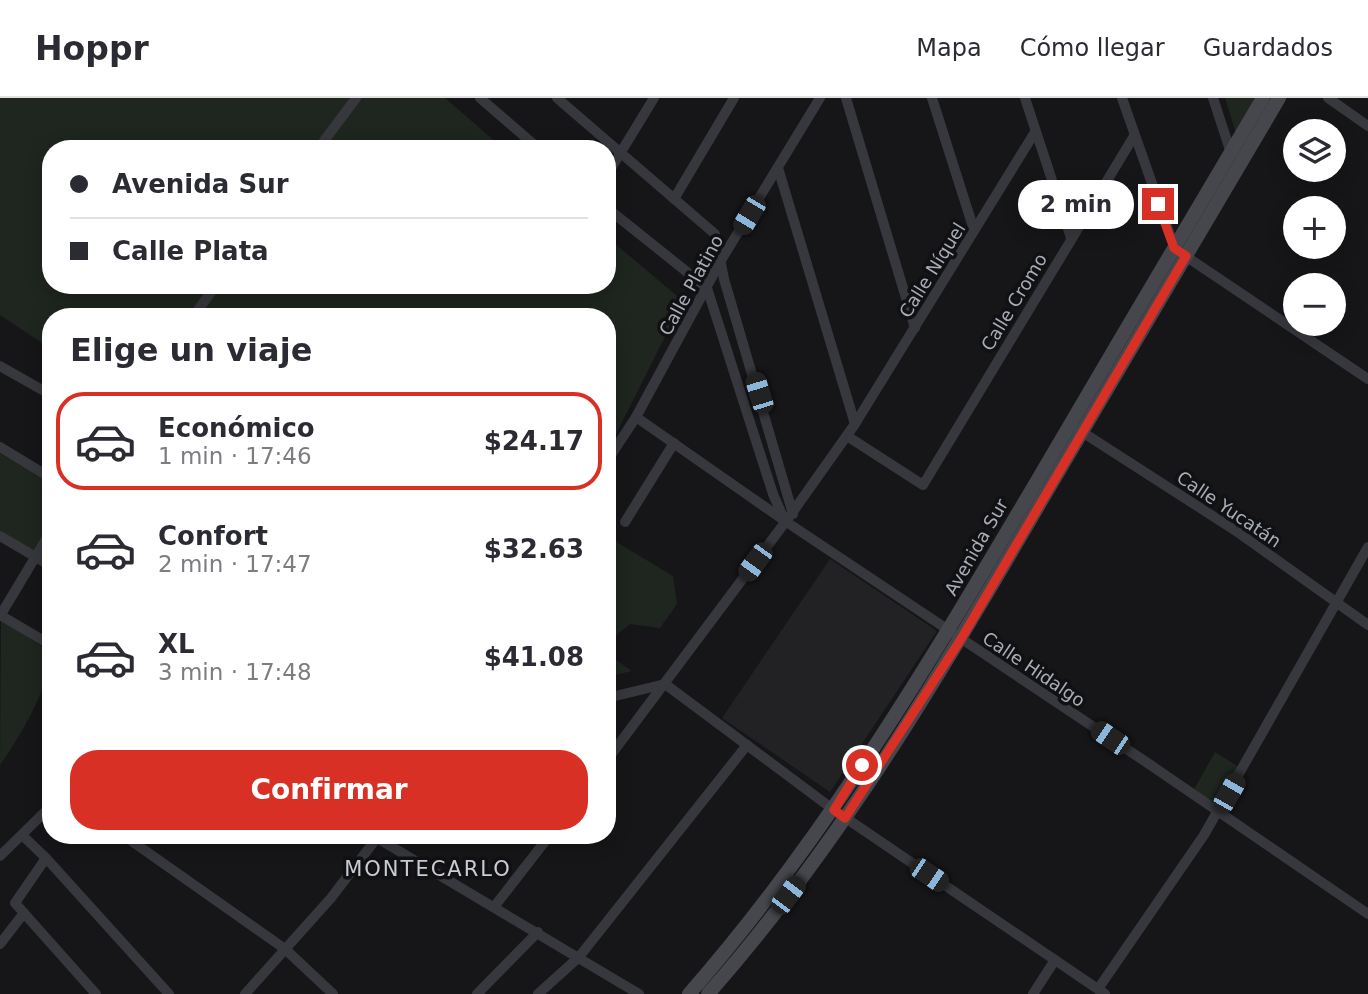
<!DOCTYPE html>
<html lang="es">
<meta charset="utf-8">
<style>
body{margin:0;font-family:"DejaVu Sans",sans-serif;background:#f7f7f7;color:#2b2b33;height:100vh;display:flex;flex-direction:column;font-size:26px;white-space:nowrap}
*{box-sizing:border-box;margin:0}
p{font-size:23px;color:#7c7c81}
.icon{flex:none;width:38px;height:38px;fill:none;stroke:currentColor;stroke-width:2;stroke-linecap:round;stroke-linejoin:round}
.map{position:relative;flex:1;overflow:hidden}
.side{position:absolute;left:42px;top:210px;width:574px;height:536px;display:flex;flex-direction:column;background:#fff;border-radius:28px;box-shadow:0 4px 18px #0003}
.side>*{flex:none}
.hud{position:absolute;left:42px;top:42px;width:574px;height:154px;border-radius:28px;box-shadow:0 4px 18px #0003;display:grid;align-content:center;height:154px;padding:0 28px;background:#fff}
.buttons{position:absolute;left:1283px;top:21px;display:grid;gap:14px}
.buttons a{display:grid;place-items:center;width:63px;height:63px;border-radius:50%;background:#fff;box-shadow:0 4px 18px #0003;font-size:35px}
.end{position:absolute;width:32px;height:32px;margin:-16px;border:9px solid #d93025;background:#fff;box-shadow:0 0 0 4px #fff}
.from{border-radius:50%}
.bubble{position:absolute;height:49px;border-radius:24px;background:#fff;box-shadow:0 4px 18px #0003;font-size:23px;font-weight:700;line-height:49px;text-align:center}
.car{position:absolute;width:21px;height:42px;margin:-21px -10px;border-radius:9px;box-shadow:0 0 5px 2px #0007;background:linear-gradient(#222 24%,#8ab4d8 0 40%,#222 0 76%,#8ab4d8 0 86%,#222 0)}
.hud b{display:flex;align-items:center;gap:24px;height:66px;font-size:26px}
.hud b+b{border-top:2px solid #e1e1e2}
.hud i{width:18px;height:18px;background:#2b2b33}
ul{padding:0;list-style:none}
li{display:flex;align-items:center;gap:21px;height:98px;margin:0 14px 10px;padding:0 14px;border:4px solid transparent;border-radius:28px}
li div{flex:1}
li b{display:block;font-size:26px}
li em{font-style:normal;font-weight:700}
li.current{border-color:#d93025}
li>.icon{width:63px;height:63px;stroke-width:1.5}
h2{padding:0 28px;font-size:32px;line-height:84px}
.cta{display:flex;gap:14px;margin-top:auto;padding:14px 28px}
.cta a{flex:1;height:80px;border-radius:28px;background:#d93025;color:#fff;font-size:28px;font-weight:700;line-height:80px;text-align:center}
header{display:flex;align-items:center;gap:42px;box-sizing:border-box;height:98px;padding:0 35px;background:#fff;border-bottom:2px solid #e1e1e2}
header strong{font-size:33px}
nav{display:flex;gap:38px;margin-inline-start:auto;font-size:24px}
.map>svg:first-child{display:block}
.built{fill:#222225}
.green{fill:#1e261f}
.lines{fill:none;stroke-linecap:round;stroke-linejoin:round}
.street{stroke:#37383d;stroke-width:10}
.secondary{stroke:#45474d;stroke-width:14}
.route{stroke:#d93025;stroke-width:9}
.labels{text-anchor:middle;dominant-baseline:central;stroke-width:7;stroke-linejoin:round;paint-order:stroke}
.street-label{font-size:18px;fill:#a8adb8;stroke:#111113}
.quarter-label{font-size:21px;letter-spacing:2px;fill:#c9ccd4;stroke:#111113}
</style>
<header>
<strong>Hoppr</strong>
<nav><a>Mapa</a><a>Cómo llegar</a><a>Guardados</a></nav>
</header>
<div class="map">
<svg width="1368" height="896" viewBox="0 0 1368 896">
<rect width="100%" height="100%" fill="#161618"/>
<!-- built -->
<polygon class="built" points="830,461 937,533 830,694 722,620"/>
<!-- green -->
<g class="green">
<polygon points="0,0 445,0 504,51 51,51 51,187 607,187 607,139 683,203 607,354 607,219 51,219 51,251 0,217"/>
<polygon points="1225,0 1263,0 1238,42"/>
<polygon points="0,355 51,385 51,429 35,454 0,433"/>
<polygon points="607,427 618,445 673,478 677,506 660,530 630,526 609,543 612,559 632,573 607,579"/>
<path d="M 1,522 L 51,554 C 51,587 19,640 0,667 Z"/>
<polygon points="1215,654 1242,671 1218,713 1192,695"/>
</g>
<g class="lines">
<!-- street -->
<g class="street">
<polyline points="480,0 539,51"/>
<polyline points="557,0 715,136 724,181 793,416"/>
<polyline points="846,0 915,230"/>
<polyline points="932,0 974,132"/>
<polyline points="1025,0 1071,140"/>
<polyline points="1122,0 1175,151 1368,281"/>
<polyline points="1213,0 1231,55"/>
<polyline points="1328,0 1368,28"/>
<polyline points="318,51 356,0"/>
<polyline points="778,70 855,326"/>
<polyline points="607,77 654,0"/>
<polyline points="674,101 734,0"/>
<polyline points="607,110 707,190 773,396 783,419"/>
<polyline points="193,219 216,187"/>
<polyline points="0,268 51,297"/>
<polyline points="636,319 785,423 1152,668 1368,816"/>
<polyline points="1079,332 1236,433 1368,527"/>
<polyline points="847,338 923,387 1134,38"/>
<polyline points="0,349 51,380"/>
<polyline points="607,363 636,319 720,164 820,0"/>
<polyline points="625,424 674,345"/>
<polyline points="0,438 51,468"/>
<polyline points="0,517 51,547"/>
<polyline points="0,518 51,433"/>
<polyline points="665,586 834,712 1105,896"/>
<polyline points="607,600 665,586"/>
<polyline points="607,662 792,415 855,326 1035,34"/>
<polyline points="22,737 46,760 169,896"/>
<polyline points="123,737 285,851 333,896"/>
<polyline points="372,737 639,896"/>
<polyline points="0,758 51,708"/>
<polyline points="46,760 15,805 96,896"/>
<polyline points="494,809 550,737"/>
<polyline points="0,846 24,815"/>
<polyline points="1098,891 1204,737 1368,449"/>
<polyline points="245,896 331,800 379,737"/>
<polyline points="477,896 538,834"/>
<polyline points="538,896 579,859 747,647"/>
<polyline points="1033,896 1055,862"/>
</g>
<!-- secondary -->
<g class="secondary">
<path d="M 689,896 C 826,740 932,561 1037,383 C 1112,255 1187,128 1263,0"/>
<path d="M 708,896 C 839,748 941,575 1040,405 C 1120,270 1200,135 1279,0"/>
</g>
</g>
<g class="lines">
<!-- route -->
<polyline class="route" points="862,667 834,712 845,720 961,541 1186,158 1174,150 1158,106"/>
</g>
<g class="labels">
<!-- street labels -->
<g class="street-label">
<text transform="translate(932 172) rotate(-58)">Calle Níquel</text>
<text transform="translate(691 187) rotate(-61)">Calle Platino</text>
<text transform="translate(1014 204) rotate(-59)">Calle Cromo</text>
<text transform="translate(1229 411) rotate(34)">Calle Yucatán</text>
<text transform="translate(976 449) rotate(-60)">Avenida Sur</text>
<text transform="translate(1034 571) rotate(34)">Calle Hidalgo</text>
</g>
<!-- quarter labels -->
<g class="quarter-label">
<text x="428" y="771">MONTECARLO</text>
</g>
</g>
</svg>
<div class="buttons">
<a><svg class="icon" aria-label="layers" viewBox="0 0 24 24"><path d="M12 4l9 5-9 5-9-5zM3 14l9 5 9-5"/></svg></a>
<a>+</a>
<a>−</a>
</div>
<i class="end from" style="left:862px;top:667px"></i>
<i class="end" style="left:1158px;top:106px"></i>
<div class="bubble" style="left:1018px;top:82px;width:116px">2 min</div>
<i class="car" style="left:749px;top:117px;rotate:211deg"></i>
<i class="car" style="left:759px;top:295px;rotate:343deg"></i>
<i class="car" style="left:755px;top:464px;rotate:216deg"></i>
<i class="car" style="left:1110px;top:640px;rotate:304deg"></i>
<i class="car" style="left:1229px;top:695px;rotate:30deg"></i>
<i class="car" style="left:929px;top:777px;rotate:124deg"></i>
<i class="car" style="left:788px;top:797px;rotate:37deg"></i>
<div class="hud">
<b><i class="from"></i>Avenida Sur</b>
<b><i></i>Calle Plata</b>
</div>
<section class="side">
<h2>Elige un viaje</h2>
<ul>
<li class="current"><svg class="icon" aria-label="car" viewBox="0 0 24 24"><path d="M5 17H2v-5l4-1 3-4h7l3 4 3 1v5h-3M9 17h6M6 11h13"/><circle cx="7" cy="17" r="2"/><circle cx="17" cy="17" r="2"/></svg><div><b>Económico</b><p>1 min · 17:46</p></div><em>$24.17</em></li>
<li><svg class="icon" aria-label="car" viewBox="0 0 24 24"><path d="M5 17H2v-5l4-1 3-4h7l3 4 3 1v5h-3M9 17h6M6 11h13"/><circle cx="7" cy="17" r="2"/><circle cx="17" cy="17" r="2"/></svg><div><b>Confort</b><p>2 min · 17:47</p></div><em>$32.63</em></li>
<li><svg class="icon" aria-label="car" viewBox="0 0 24 24"><path d="M5 17H2v-5l4-1 3-4h7l3 4 3 1v5h-3M9 17h6M6 11h13"/><circle cx="7" cy="17" r="2"/><circle cx="17" cy="17" r="2"/></svg><div><b>XL</b><p>3 min · 17:48</p></div><em>$41.08</em></li>
</ul>
<div class="cta"><a>Confirmar</a></div>
</section>
</div>
